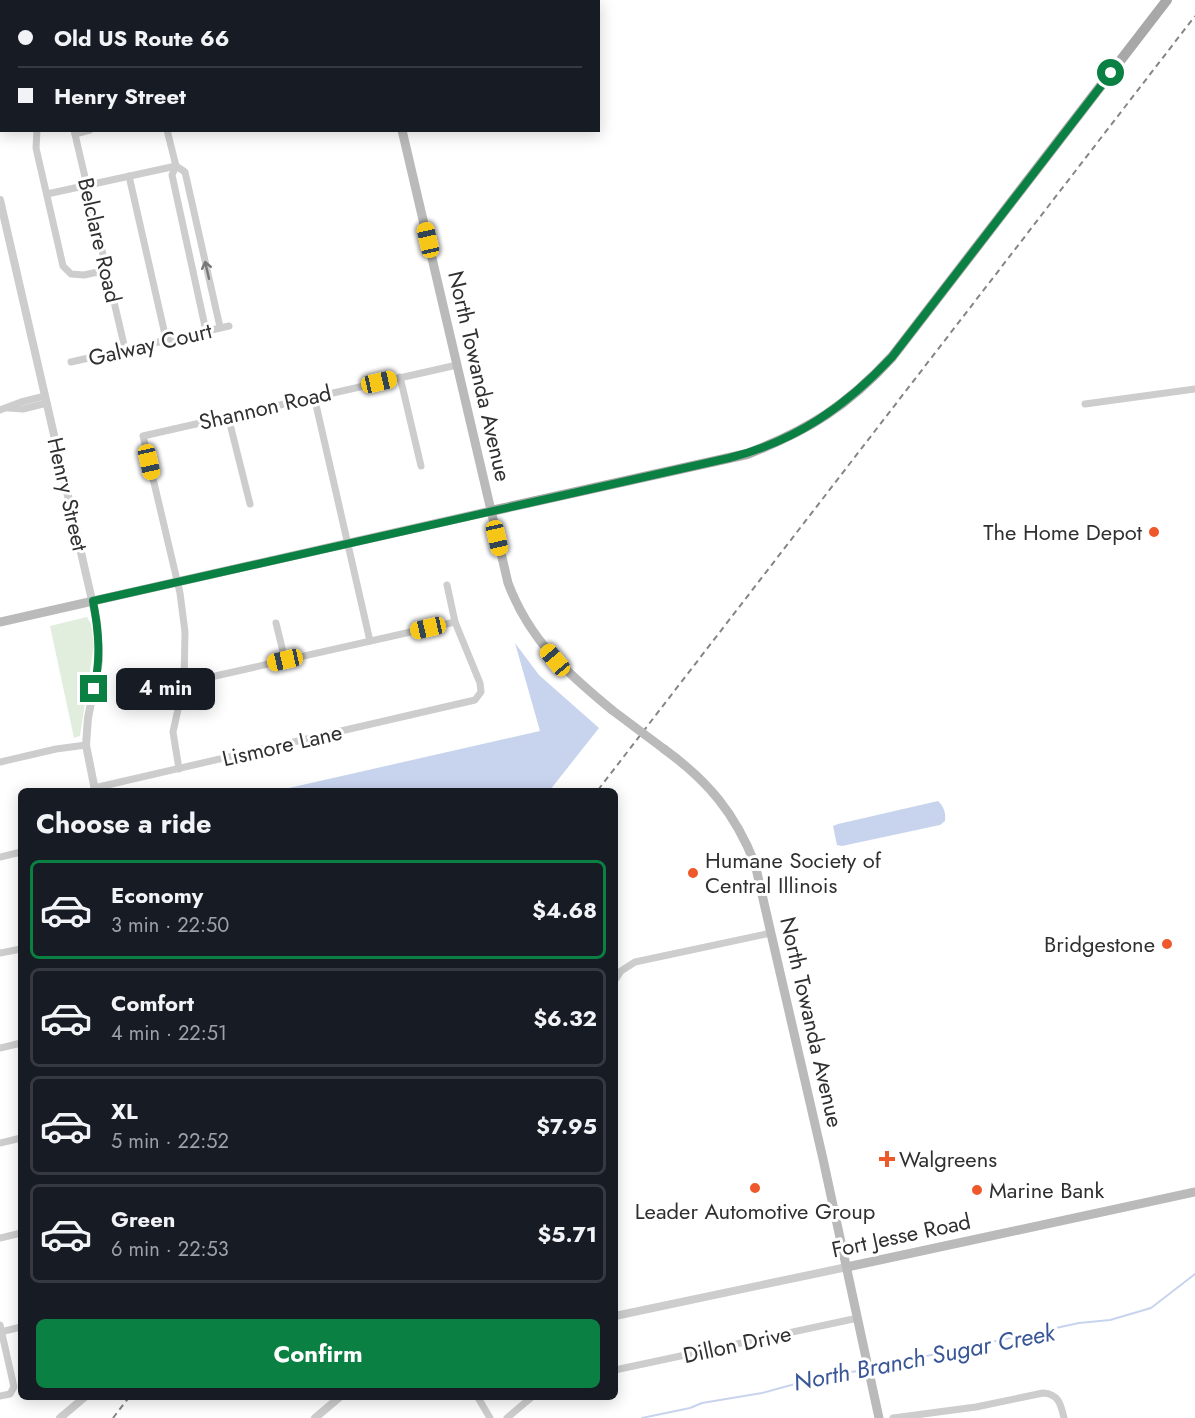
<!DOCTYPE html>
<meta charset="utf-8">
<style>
body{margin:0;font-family:Jost,sans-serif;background:#242831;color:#f1f3f6;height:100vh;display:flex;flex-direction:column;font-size:22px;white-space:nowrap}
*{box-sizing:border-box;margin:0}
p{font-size:20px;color:#9ea1a6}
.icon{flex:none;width:33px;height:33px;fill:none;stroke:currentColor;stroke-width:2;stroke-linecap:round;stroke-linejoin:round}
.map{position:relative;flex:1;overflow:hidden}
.details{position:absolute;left:18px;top:788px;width:600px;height:612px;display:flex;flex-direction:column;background:#171b24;border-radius:9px;box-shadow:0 3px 15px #0003}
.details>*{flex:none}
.hud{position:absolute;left:0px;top:0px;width:600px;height:132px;box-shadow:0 3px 15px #0003;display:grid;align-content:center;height:132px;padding:0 18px;background:#171b24}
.end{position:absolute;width:27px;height:27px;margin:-14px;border:8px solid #0b8043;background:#fff;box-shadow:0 0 0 3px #fff}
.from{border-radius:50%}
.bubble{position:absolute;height:42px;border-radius:9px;background:#171b24;box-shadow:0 3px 15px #0003;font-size:20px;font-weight:700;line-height:42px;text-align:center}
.car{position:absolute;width:18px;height:36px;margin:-18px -9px;border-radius:8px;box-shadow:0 0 4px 2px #0007;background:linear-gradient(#f5c518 24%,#345 0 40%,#f5c518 0 76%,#345 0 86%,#f5c518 0)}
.hud b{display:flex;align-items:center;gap:21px;height:57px;font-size:22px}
.hud b+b{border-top:2px solid #363941}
.hud i{width:15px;height:15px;background:#f1f3f6}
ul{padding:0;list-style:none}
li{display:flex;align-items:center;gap:18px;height:99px;margin:0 12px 9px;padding:0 6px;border:3px solid #363941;border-radius:9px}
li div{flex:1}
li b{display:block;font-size:22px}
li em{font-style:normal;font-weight:700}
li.active{border-color:#0b8043}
li>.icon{width:54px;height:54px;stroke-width:1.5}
h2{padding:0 18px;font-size:27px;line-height:72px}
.cta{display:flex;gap:12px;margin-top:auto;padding:12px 18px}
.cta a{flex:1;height:69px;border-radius:9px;background:#0b8043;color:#fff;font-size:24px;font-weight:700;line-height:69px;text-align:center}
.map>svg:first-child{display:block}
.green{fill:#e1eedd}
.water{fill:#c8d4ee}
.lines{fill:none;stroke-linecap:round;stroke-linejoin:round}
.stream{stroke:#c8d4ee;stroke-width:2}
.minor{stroke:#cdcdcd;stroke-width:7}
.tertiary{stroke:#cdcdcd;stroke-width:8}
.secondary{stroke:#bababa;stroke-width:9}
.primary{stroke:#a8a8a8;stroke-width:10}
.rail{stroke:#858585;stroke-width:2;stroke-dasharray:6 4.5;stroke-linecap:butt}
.secondary-bridge{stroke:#bababa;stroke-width:9}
.oneway{stroke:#777}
.route{stroke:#0b8043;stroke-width:8}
.poi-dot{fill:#ef582a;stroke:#fff;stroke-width:2}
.labels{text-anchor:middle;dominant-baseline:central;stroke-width:6;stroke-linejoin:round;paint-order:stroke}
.street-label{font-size:22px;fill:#303030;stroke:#fff}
.poi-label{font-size:22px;fill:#303030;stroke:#fff;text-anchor:start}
.water-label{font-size:24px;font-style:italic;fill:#385597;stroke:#fff}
</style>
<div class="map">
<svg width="1195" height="1418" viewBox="0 0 1195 1418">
<rect width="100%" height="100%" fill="#fff"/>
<!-- green -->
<polygon class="green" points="87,617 91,624 94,645 80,736 74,738 50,626"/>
<!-- water -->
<g class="water">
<polygon points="515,643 539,675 599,728 550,790 280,790 540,731"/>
<path d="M 938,801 C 944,807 946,813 945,821 L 940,825 L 842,846 L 837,845 L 833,826 L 838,824 Z"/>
</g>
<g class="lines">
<!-- stream -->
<g class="stream">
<polyline points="871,1368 1079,1323 1110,1320 1151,1308 1195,1274"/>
<polyline points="642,1418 690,1408 702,1403 762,1393 828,1375 866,1370"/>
</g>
<!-- minor -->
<g class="minor">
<polyline points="2,0 2,2"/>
<polyline points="88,0 88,2"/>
<polyline points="131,0 131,2"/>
<polyline points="45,1 51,0"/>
<polyline points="0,85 2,85"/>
<polyline points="0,91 2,90"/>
<polyline points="37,130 36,148 63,266 71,274 84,275 107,270"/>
<polyline points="74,130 125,349"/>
<polyline points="167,130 176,166 172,175 206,331"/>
<polyline points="75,134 90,130"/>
<polyline points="176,166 185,172 220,327"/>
<polyline points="129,176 166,339"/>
<polyline points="47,194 176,166"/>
<polyline points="71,362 229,326"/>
<polyline points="400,377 421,466"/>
<polyline points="314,396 370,641"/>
<polyline points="1085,404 1195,389"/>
<polyline points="8,408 23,409 47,403"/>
<polyline points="0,410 21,402 45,396"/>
<polyline points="228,416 250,504"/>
<polyline points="276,623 285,660"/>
<polyline points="184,683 455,622"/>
<polyline points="0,762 56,749 86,745"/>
<polyline points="179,769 173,732 184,682 185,632 180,593 143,436 457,365"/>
<polyline points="94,788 475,700 481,692 480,683 455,622 447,585"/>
<polyline points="0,857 21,852"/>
<polyline points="0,953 21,949"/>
<polyline points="615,980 621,971 635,962 771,933"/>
<polyline points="0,1048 21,1043"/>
<polyline points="0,1143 21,1138"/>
<polyline points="0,1238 21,1233"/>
<polyline points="0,1325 14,1387 10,1394 0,1396"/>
<polyline points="0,1332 21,1327"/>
<polyline points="615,1370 858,1318"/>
<polyline points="477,1396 490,1418"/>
<polyline points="507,1418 533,1396"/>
<path d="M 893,1418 L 976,1407 L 1043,1393 C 1059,1394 1061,1405 1064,1418"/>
</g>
<!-- tertiary -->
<g class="tertiary">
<polyline points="0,200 97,622 99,661 88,718 86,745 95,790"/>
<polyline points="615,1316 847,1267"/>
<polyline points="60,1418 86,1396"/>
<polyline points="315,1418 341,1396"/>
</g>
<!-- secondary -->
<g class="secondary">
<polyline points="371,0 372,2"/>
<path d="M 402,130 L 508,583 C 530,641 566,672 612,710"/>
<polyline points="0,622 491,511"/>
<path d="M 664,749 C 708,781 735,813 755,864 L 823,1159 L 879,1418"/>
<polyline points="847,1267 1195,1192"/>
</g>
<!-- primary -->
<path class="primary" d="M 491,511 L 747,454 C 809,430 847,406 892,357 L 1167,0"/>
<!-- rail -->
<g class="rail">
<polyline points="598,790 1195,16"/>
<polyline points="113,1418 130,1396"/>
</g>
<!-- secondary-bridge -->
<polyline class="secondary-bridge" points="612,710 664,749"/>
</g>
<!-- one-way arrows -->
<defs><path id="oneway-shaft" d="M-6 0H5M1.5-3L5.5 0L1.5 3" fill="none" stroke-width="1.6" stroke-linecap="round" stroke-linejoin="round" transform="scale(1.5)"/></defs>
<use class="oneway" href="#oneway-shaft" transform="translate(207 270) rotate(-103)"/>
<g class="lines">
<!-- route -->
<path class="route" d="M 94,689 C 101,657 99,633 93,601 L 729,458 C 796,441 845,407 892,357 L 1111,73"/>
</g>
<!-- markers -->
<g class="poi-dot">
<circle cx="1154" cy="532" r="6"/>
<circle cx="693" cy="873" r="6"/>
<circle cx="1167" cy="944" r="6"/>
<path d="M884 1150h6v6h6v6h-6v6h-6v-6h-6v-6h6z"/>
<circle cx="755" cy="1188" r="6"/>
<circle cx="977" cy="1190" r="6"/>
</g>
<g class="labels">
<!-- street labels -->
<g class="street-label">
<text transform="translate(100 240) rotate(77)">Belclare Road</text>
<text transform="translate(150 344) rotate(-13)">Galway Court</text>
<text transform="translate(480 376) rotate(77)">North Towanda Avenue</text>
<text transform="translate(265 407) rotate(-13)">Shannon Road</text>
<text transform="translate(68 494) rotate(77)">Henry Street</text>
<text transform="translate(282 745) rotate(-13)">Lismore Lane</text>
<text transform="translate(812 1022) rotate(77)">North Towanda Avenue</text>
<text transform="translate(901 1235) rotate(-12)">Fort Jesse Road</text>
<text transform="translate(737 1344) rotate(-12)">Dillon Drive</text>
</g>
<!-- poi labels -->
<g class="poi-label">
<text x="1142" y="532" text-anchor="end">The Home Depot</text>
<text x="705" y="860">Humane Society of<tspan x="705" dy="25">Central Illinois</tspan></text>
<text x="1155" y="944" text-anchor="end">Bridgestone</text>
<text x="899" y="1159">Walgreens</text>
<text x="989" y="1190">Marine Bank</text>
<text x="755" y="1211" text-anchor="middle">Leader Automotive Group</text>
</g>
<!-- water labels -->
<g class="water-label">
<text transform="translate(924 1357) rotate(-11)">North Branch Sugar Creek</text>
</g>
</g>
</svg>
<i class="end from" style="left:1111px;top:73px"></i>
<i class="end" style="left:94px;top:689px"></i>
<div class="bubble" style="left:116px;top:668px;width:99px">4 min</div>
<i class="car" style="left:428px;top:240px;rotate:347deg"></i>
<i class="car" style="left:379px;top:382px;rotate:77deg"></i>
<i class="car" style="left:149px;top:462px;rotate:167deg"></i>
<i class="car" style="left:497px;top:538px;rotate:167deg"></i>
<i class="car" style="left:428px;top:628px;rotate:257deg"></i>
<i class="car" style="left:285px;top:660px;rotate:257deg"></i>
<i class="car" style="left:555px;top:660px;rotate:320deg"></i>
<div class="hud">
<b><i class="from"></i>Old US Route 66</b>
<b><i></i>Henry Street</b>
</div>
<section class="details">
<h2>Choose a ride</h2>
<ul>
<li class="active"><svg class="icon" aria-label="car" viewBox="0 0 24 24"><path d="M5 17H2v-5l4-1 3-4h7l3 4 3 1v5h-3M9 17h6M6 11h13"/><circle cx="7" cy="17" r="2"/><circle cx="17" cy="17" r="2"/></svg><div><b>Economy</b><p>3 min · 22:50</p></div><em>$4.68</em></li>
<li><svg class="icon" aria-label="car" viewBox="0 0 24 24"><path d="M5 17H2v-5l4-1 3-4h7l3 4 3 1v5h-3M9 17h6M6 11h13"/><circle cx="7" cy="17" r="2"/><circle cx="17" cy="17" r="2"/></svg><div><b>Comfort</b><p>4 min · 22:51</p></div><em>$6.32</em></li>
<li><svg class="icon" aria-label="car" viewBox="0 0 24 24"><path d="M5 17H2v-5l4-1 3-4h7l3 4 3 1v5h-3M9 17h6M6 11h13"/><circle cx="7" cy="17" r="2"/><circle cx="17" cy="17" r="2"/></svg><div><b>XL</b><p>5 min · 22:52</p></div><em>$7.95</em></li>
<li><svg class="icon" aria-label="car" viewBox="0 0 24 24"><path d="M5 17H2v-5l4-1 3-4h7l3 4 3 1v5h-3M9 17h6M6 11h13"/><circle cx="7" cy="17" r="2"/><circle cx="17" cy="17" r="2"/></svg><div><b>Green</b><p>6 min · 22:53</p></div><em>$5.71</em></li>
</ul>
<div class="cta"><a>Confirm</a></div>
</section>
</div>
